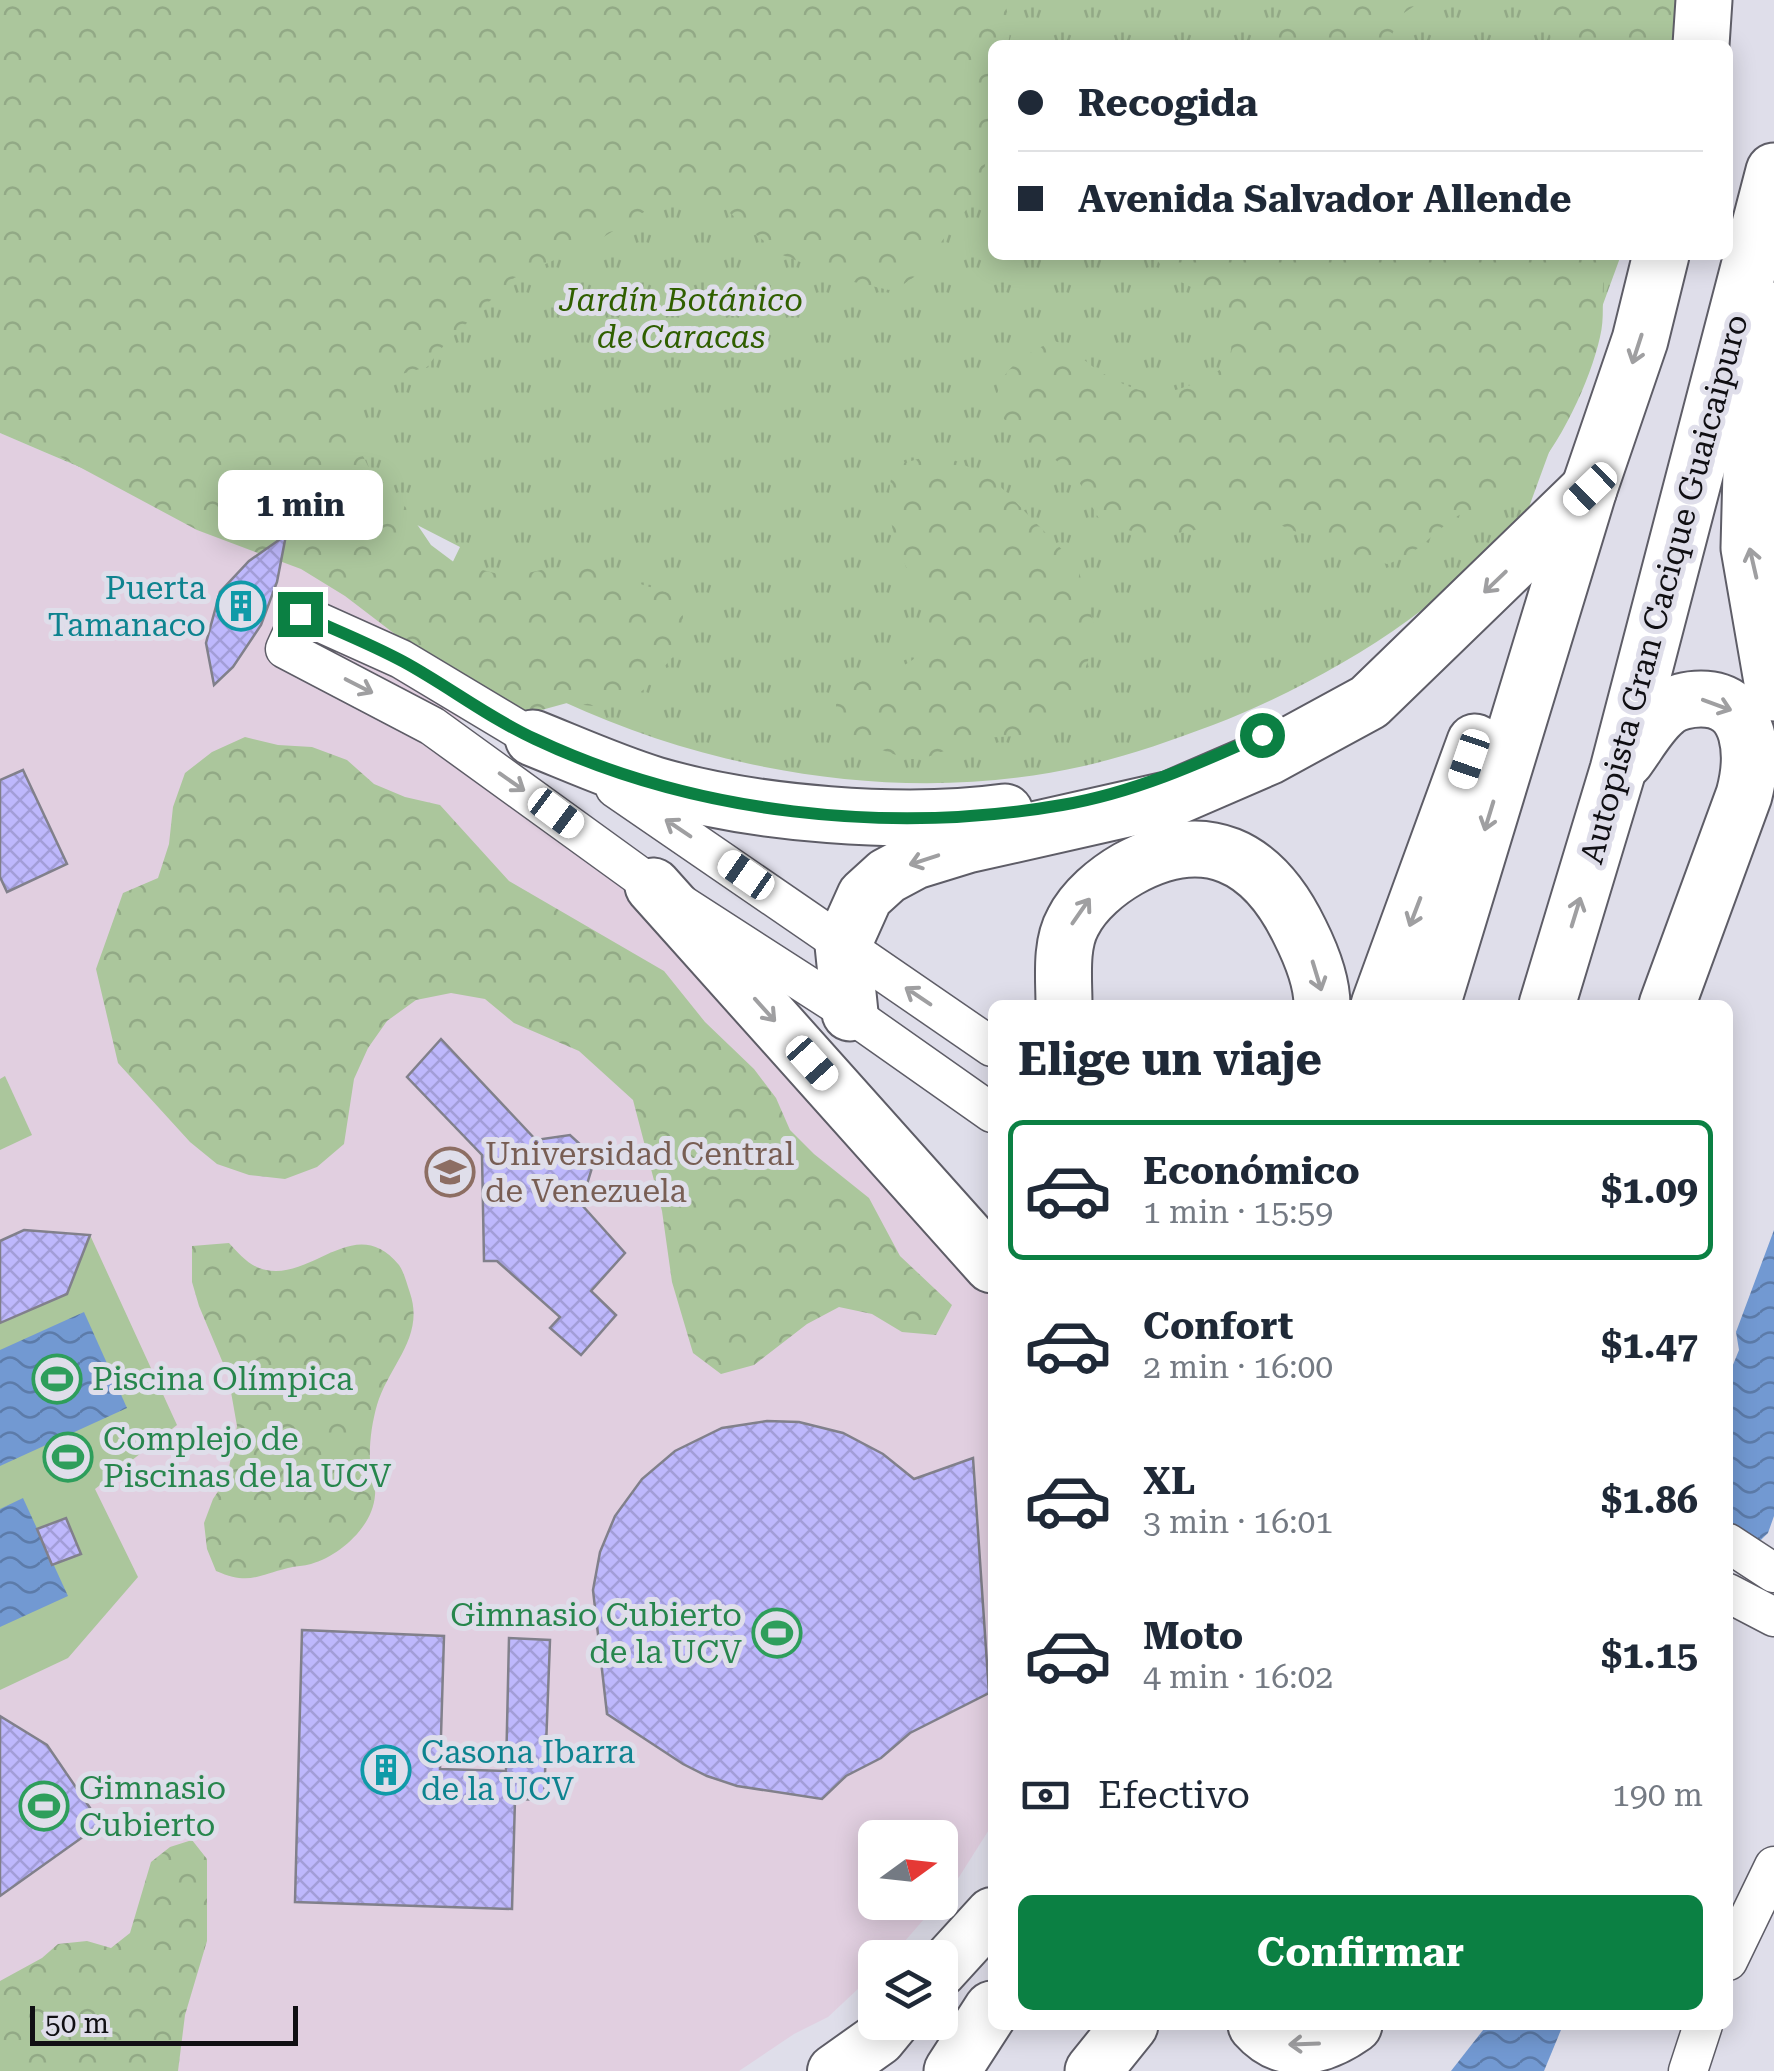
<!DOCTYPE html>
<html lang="es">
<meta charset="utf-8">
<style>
body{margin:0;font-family:"Roboto Serif",serif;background:#f6f6f7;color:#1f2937;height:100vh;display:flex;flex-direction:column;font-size:38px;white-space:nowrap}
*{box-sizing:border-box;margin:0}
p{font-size:32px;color:#747a83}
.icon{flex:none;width:55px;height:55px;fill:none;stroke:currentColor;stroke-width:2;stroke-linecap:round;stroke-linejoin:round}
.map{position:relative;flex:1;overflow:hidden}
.details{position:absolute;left:988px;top:1000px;width:745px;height:1030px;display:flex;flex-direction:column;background:#fff;border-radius:15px;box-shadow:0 5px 25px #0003}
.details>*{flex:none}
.hud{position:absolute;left:988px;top:40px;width:745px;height:220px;border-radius:15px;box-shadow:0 5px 25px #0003;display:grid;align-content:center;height:220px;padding:0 30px;background:#fff}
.needle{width:65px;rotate:75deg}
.tools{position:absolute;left:858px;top:1820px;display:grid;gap:20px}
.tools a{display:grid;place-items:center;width:100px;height:100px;border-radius:15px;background:#fff;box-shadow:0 5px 25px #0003;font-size:50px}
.scale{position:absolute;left:30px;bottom:25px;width:268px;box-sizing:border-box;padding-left:10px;border:5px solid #100f13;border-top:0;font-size:28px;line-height:35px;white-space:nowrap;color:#100f13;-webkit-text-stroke:8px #dfdeea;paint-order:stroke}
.end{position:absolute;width:45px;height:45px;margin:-22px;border:12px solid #0b8043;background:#fff;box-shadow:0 0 0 5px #fff}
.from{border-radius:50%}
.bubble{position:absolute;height:70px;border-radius:15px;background:#fff;box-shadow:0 5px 25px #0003;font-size:32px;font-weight:700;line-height:70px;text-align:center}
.car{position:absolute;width:30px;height:60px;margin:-30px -15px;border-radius:12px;box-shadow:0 0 8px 2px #0007;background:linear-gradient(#fff 24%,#345 0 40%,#fff 0 76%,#345 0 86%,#fff 0)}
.hud b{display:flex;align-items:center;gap:35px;height:95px;font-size:38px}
.hud b+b{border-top:2px solid #e0e1e3}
.hud i{width:25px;height:25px;background:#1f2937}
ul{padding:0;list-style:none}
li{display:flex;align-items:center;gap:30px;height:140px;margin:0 20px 15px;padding:0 10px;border:5px solid transparent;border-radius:15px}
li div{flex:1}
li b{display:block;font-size:38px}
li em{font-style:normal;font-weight:700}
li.active{border-color:#0b8043}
li>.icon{width:90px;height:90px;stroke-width:1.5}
h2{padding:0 30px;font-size:45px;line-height:120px}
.pay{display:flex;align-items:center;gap:25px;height:110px;padding:0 30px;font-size:38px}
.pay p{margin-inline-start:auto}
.action{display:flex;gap:20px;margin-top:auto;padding:20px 30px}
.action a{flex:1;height:115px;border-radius:15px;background:#0b8043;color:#fff;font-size:40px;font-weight:700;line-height:115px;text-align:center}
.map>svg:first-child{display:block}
.education{fill:#e1cfe0}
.grass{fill:url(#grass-tufts);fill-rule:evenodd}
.forest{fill:url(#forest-crowns)}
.pitch{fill:#abc69c}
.water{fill:url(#water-waves)}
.building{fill:url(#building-cross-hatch);stroke:#81808b;stroke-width:2.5}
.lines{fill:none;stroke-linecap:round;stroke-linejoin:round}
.minor-casing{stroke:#5e5d67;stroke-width:41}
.secondary-casing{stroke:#5e5d67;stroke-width:56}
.motorway-casing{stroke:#5e5d67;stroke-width:59}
.minor{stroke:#fff;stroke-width:38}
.secondary{stroke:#fff;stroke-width:52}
.motorway{stroke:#fff;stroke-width:55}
.oneway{stroke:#9f9fa1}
.route{stroke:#0b8043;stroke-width:12}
.labels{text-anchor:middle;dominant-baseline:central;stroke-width:10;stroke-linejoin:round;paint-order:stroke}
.park-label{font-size:32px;font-style:italic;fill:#305f00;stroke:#dfdeea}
.culture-label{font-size:32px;fill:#0d838f;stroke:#dfdeea;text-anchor:end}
.street-label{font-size:32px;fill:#100f13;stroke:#dfdeea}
.education-label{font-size:32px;fill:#785e54;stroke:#dfdeea;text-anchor:start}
.leisure-label{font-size:32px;fill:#27864d;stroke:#dfdeea;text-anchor:start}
</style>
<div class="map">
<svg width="1774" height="2071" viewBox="0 0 1774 2071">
<defs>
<pattern id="grass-tufts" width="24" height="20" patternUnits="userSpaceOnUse" patternTransform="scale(2.5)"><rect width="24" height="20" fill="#abc69c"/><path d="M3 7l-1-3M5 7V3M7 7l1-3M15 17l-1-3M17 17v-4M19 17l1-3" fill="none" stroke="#92a986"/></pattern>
<pattern id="forest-crowns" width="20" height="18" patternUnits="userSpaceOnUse" patternTransform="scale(2.5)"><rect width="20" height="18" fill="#abc69c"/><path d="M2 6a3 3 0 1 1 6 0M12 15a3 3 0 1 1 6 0" fill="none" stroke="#92a986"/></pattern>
<pattern id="water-waves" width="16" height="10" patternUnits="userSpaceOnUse" patternTransform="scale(2.5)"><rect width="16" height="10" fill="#7299d2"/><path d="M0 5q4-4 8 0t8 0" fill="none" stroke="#5c7ba9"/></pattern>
<pattern id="building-cross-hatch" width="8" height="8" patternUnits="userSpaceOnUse" patternTransform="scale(2.5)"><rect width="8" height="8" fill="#beb8fc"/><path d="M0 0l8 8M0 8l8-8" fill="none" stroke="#a29dd7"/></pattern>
</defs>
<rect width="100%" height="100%" fill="#dfdeea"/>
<!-- education -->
<polygon class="education" points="0,433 224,529 487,663 443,758 613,866 992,1279 992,1825 959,1877 940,1900 940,1838 875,1838 875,1902 938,1903 891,1957 875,1958 875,1973 828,2017 794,2034 739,2071 0,2071"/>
<!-- grass -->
<path class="grass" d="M 0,0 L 1657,0 L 1653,45 L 992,45 L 992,255 L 1621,255 L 1529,507 C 1450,606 1331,679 1213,725 C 1170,741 1128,756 1084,766 C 914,805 722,775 564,702 C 468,656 373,605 278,556 C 187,511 93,473 0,433 ZM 347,489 L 460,547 L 432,605 Z"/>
<!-- forest -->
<g class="forest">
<polygon points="0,0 1004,0 1011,26 1008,45 992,45 992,127 980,192 914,277 901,286 889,290 845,280 780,254 725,209 676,204 644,212 597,241 514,278 445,344 427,367 358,386 350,398 347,424 368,466 402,502 431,545 455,563 510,577 550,568 583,566 669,593 680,603 683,615 682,646 646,688 633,697 593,706 567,703 527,714 400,638 345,596 301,569 197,530 59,456 0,429"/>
<polygon points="1294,0 1423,0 1401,15 1387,45 1269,45"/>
<polygon points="1550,0 1677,0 1680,45 1552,45 1548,24"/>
<path d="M 1155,255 L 1610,255 C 1597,285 1607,309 1600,337 C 1589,387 1549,471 1505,499 C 1490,508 1470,507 1456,517 C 1432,533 1417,556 1387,564 L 1349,553 L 1325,536 L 1299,533 L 1269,520 L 1240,520 L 1154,539 L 1100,520 C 1091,507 1086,491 1077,479 C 1059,456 1026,448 1009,426 C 976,385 1020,354 1055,341 C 1073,348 1084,361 1099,371 C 1113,380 1140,393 1156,393 C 1175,393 1206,380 1221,369 C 1237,356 1232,329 1223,313 C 1207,285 1167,286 1155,255 Z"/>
<path d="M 921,458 L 954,460 L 993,479 L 1077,565 L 1094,625 L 1088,661 L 1067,715 L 1058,724 L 1035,735 L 980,738 L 922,759 L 907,759 L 849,738 C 799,666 909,690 927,642 C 938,613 911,581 901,556 C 890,530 884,492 895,466 Z"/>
<polygon points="245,737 278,745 312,747 347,760 374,784 405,797 440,805 509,881 664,971 705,1022 754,1069 776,1098 790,1130 814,1154 869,1198 900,1256 952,1305 936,1335 902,1332 872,1314 839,1307 807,1324 754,1365 721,1374 693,1353 672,1282 662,1211 633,1100 579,1051 514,1023 485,999 451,993 416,1000 387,1021 368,1048 354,1079 344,1144 317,1167 285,1179 249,1175 217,1164 190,1142 118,1063 96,969 123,893 158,878 169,844 173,807 185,773 212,752"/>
<path d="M 229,1243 C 239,1254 250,1267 266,1270 C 314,1280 355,1212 399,1265 C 404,1272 407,1284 410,1293 C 425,1337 389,1365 377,1405 C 371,1426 368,1451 371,1473 C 372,1480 376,1488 375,1495 C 373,1527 339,1556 311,1564 C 304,1566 296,1566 288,1568 C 256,1576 249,1585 216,1571 L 207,1549 L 204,1523 L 213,1499 L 227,1478 L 237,1426 L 228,1375 L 199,1306 L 192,1282 L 192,1246 Z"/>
<polygon points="192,1840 207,1859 207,1941 185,2015 178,2071 0,2071 0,1981 42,1958 58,1944 87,1941 111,1948 130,1933 151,1862 170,1847"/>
</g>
<!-- pitch -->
<g class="pitch">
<polygon points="5,1076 32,1135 0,1150 0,1079"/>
<polygon points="90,1235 177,1425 95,1489 138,1577 68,1658 0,1690 0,1323 67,1294"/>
</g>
<!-- water -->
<g class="water">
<polygon points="1774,1230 1774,1516 1768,1533 1728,1572 1728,1377 1739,1350 1736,1332"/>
<polygon points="84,1312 127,1408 0,1466 0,1350"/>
<polygon points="23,1498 68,1596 0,1627 0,1509"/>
<polygon points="1487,2025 1563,2025 1544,2071 1451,2071"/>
</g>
<!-- building -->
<g class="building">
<polygon points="286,535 277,582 261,625 233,667 214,685 206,643 220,592 249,561"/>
<polygon points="23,770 67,864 7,892 0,877 0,780"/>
<polygon points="441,1039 536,1140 570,1135 595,1158 581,1204 625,1253 591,1291 616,1315 581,1355 550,1328 560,1317 497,1261 484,1261 482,1155 407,1077"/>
<polygon points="24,1230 90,1235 67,1294 0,1323 0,1241"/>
<polygon points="767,1421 799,1422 843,1433 883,1454 914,1479 973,1458 989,1693 910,1733 881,1758 846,1776 822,1799 737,1786 707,1776 683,1764 607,1714 593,1590 600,1552 615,1516 642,1479 675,1451 722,1428"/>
<polygon points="66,1518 81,1554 52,1565 37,1529"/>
<polygon points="302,1630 444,1636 440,1769 506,1771 509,1638 550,1640 544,1800 515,1799 512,1909 295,1902"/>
<polygon points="0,1716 47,1745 101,1824 0,1896"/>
</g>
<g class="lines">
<!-- minor casing -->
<g class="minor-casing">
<g id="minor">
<polyline points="551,749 401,659 301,614 285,649 432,726 653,886 850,1013 992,1113"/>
<polyline points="615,788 992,1047"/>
<polyline points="1728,1543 1774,1573"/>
<polyline points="1728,1593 1774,1617"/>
<polyline points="1728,1961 1774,1866"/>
<polyline points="1688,2071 1703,2025"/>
</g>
</g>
<!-- secondary casing -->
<g class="secondary-casing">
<g id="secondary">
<polyline points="940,1971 992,1914"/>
<polyline points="834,2071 879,2039 893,2022"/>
</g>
</g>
<!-- motorway casing -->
<g class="motorway-casing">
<g id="motorway">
<polyline points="1701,45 1704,0"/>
<polyline points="1766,309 1751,471 1749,548 1774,693"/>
<path d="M 533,738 C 573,754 613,772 655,785 C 754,814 903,826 1005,812"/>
<path d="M 1626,760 C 1638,744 1649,723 1665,710 C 1674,702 1689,699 1701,699 C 1754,699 1754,758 1744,795 L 1667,1005"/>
<polyline points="653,886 992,1265"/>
<path d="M 1064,1005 C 1064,979 1060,945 1073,922 C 1084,900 1107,881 1128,869 C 1205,826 1263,855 1300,932 C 1311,954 1322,980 1322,1005"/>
<polyline points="1379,1005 1475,742"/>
<polyline points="1432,1005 1589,489 1640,340 1661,255"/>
<polyline points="1547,1005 1618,770 1774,171"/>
<polyline points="850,1013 843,945 865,896 887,876 915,861 967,845 1171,799 1268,757 1369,702 1589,489"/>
<path d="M 1256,2025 C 1285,2058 1323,2047 1354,2025"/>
<polyline points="952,2071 992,2009"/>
<polyline points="1093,2071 1130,2025"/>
</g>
</g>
<!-- minor -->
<use href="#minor" class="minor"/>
<!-- secondary -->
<use href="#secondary" class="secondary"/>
<!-- motorway -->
<use href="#motorway" class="motorway"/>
</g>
<!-- one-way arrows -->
<defs><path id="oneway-shaft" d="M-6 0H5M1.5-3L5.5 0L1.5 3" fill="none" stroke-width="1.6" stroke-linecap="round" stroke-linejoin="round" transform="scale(2.5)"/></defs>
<g class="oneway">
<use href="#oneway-shaft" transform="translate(1637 349) rotate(108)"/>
<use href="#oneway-shaft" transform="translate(1753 563) rotate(-103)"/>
<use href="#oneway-shaft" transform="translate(1495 582) rotate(136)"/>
<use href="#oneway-shaft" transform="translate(359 686) rotate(27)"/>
<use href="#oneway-shaft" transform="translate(1717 705) rotate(20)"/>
<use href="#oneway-shaft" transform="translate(512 782) rotate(35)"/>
<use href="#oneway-shaft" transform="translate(1489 816) rotate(107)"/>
<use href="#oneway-shaft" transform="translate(678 828) rotate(-146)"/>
<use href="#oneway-shaft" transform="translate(924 860) rotate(162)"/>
<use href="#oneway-shaft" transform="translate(1081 911) rotate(-55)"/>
<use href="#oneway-shaft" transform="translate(1415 912) rotate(111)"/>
<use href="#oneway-shaft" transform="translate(1576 912) rotate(-73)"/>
<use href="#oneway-shaft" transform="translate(1317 976) rotate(73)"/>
<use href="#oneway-shaft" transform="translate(918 996) rotate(-146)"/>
<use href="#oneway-shaft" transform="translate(765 1010) rotate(48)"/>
<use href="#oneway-shaft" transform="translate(1304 2044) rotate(178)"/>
</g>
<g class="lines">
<!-- route -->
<path class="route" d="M 300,614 C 335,630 371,644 404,662 C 448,686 489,718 535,739 C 694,814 889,835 1062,805 C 1133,793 1198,764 1262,735"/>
</g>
<!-- icons -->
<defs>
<g id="building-ring" transform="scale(2.5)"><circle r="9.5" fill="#dfdeea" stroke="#0f9aa8" stroke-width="1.5"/><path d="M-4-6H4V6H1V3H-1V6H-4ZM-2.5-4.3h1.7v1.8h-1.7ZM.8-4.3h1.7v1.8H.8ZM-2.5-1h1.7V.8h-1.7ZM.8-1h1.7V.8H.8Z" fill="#0f9aa8"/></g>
<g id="university-ring" transform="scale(2.5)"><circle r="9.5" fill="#dfdeea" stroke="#8d6e63" stroke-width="1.5"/><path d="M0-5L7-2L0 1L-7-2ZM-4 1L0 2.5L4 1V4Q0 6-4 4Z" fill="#8d6e63"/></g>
<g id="stadium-ring" transform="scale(2.5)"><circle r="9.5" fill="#dfdeea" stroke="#2e9e5b" stroke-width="1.5"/><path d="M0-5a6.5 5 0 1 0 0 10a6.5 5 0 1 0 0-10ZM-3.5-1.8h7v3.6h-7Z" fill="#2e9e5b"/></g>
</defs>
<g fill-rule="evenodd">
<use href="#building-ring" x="241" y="606"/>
<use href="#university-ring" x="450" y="1172"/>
<use href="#stadium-ring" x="57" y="1379"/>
<use href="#stadium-ring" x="68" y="1457"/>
<use href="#stadium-ring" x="777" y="1633"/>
<use href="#building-ring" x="386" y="1770"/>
<use href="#stadium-ring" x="44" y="1806"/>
</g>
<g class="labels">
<!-- park labels -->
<g class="park-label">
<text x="681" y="300">Jardín Botánico<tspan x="681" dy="37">de Caracas</tspan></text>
</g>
<!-- culture labels -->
<g class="culture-label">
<text x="206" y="588">Puerta<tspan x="206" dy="37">Tamanaco</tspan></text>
<text x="421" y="1752" text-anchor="start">Casona Ibarra<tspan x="421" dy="37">de la UCV</tspan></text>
</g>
<!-- street labels -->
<g class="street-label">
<text transform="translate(1664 589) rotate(-75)">Autopista Gran Cacique Guaicaipuro</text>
</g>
<!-- education labels -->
<g class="education-label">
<text x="485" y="1154">Universidad Central<tspan x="485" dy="37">de Venezuela</tspan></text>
</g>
<!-- leisure labels -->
<g class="leisure-label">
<text x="92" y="1379">Piscina Olímpica</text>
<text x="103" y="1439">Complejo de<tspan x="103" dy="37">Piscinas de la UCV</tspan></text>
<text x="742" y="1615" text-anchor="end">Gimnasio Cubierto<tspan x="742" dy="37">de la UCV</tspan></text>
<text x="79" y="1788">Gimnasio<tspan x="79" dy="37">Cubierto</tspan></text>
</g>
</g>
</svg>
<div class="tools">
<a><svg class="needle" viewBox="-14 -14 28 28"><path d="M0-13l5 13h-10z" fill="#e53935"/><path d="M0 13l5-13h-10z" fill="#747a83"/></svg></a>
<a><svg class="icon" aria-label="layers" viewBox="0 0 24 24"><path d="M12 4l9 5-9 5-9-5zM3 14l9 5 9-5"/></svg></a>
</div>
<div class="scale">50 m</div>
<i class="end from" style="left:1262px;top:735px"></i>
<i class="end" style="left:300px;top:614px"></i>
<div class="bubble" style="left:218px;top:470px;width:165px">1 min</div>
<i class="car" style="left:1590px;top:489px;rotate:226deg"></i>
<i class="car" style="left:1469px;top:759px;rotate:199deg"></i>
<i class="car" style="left:556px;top:813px;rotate:127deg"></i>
<i class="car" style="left:746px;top:875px;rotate:305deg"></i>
<i class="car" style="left:812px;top:1063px;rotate:138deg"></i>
<div class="hud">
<b><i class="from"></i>Recogida</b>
<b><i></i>Avenida Salvador Allende</b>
</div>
<section class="details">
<h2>Elige un viaje</h2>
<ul>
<li class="active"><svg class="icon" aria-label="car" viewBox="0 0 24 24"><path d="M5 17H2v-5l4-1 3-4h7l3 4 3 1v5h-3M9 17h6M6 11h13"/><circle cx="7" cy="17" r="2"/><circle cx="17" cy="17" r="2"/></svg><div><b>Económico</b><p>1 min · 15:59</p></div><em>$1.09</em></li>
<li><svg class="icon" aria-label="car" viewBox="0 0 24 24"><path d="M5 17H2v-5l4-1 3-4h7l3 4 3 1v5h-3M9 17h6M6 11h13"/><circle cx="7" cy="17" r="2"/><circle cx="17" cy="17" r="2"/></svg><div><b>Confort</b><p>2 min · 16:00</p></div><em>$1.47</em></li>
<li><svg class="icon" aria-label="car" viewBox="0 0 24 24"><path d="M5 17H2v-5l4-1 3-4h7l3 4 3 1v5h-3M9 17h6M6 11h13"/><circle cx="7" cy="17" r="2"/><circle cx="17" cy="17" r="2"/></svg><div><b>XL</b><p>3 min · 16:01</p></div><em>$1.86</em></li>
<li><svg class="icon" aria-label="car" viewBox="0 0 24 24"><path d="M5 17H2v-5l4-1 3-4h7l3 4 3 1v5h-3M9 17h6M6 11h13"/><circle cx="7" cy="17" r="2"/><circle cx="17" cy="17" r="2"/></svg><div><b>Moto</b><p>4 min · 16:02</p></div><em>$1.15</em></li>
</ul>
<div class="pay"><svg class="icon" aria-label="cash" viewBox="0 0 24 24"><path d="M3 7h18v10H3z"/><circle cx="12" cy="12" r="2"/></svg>Efectivo<p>190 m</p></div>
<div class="action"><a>Confirmar</a></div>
</section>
</div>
